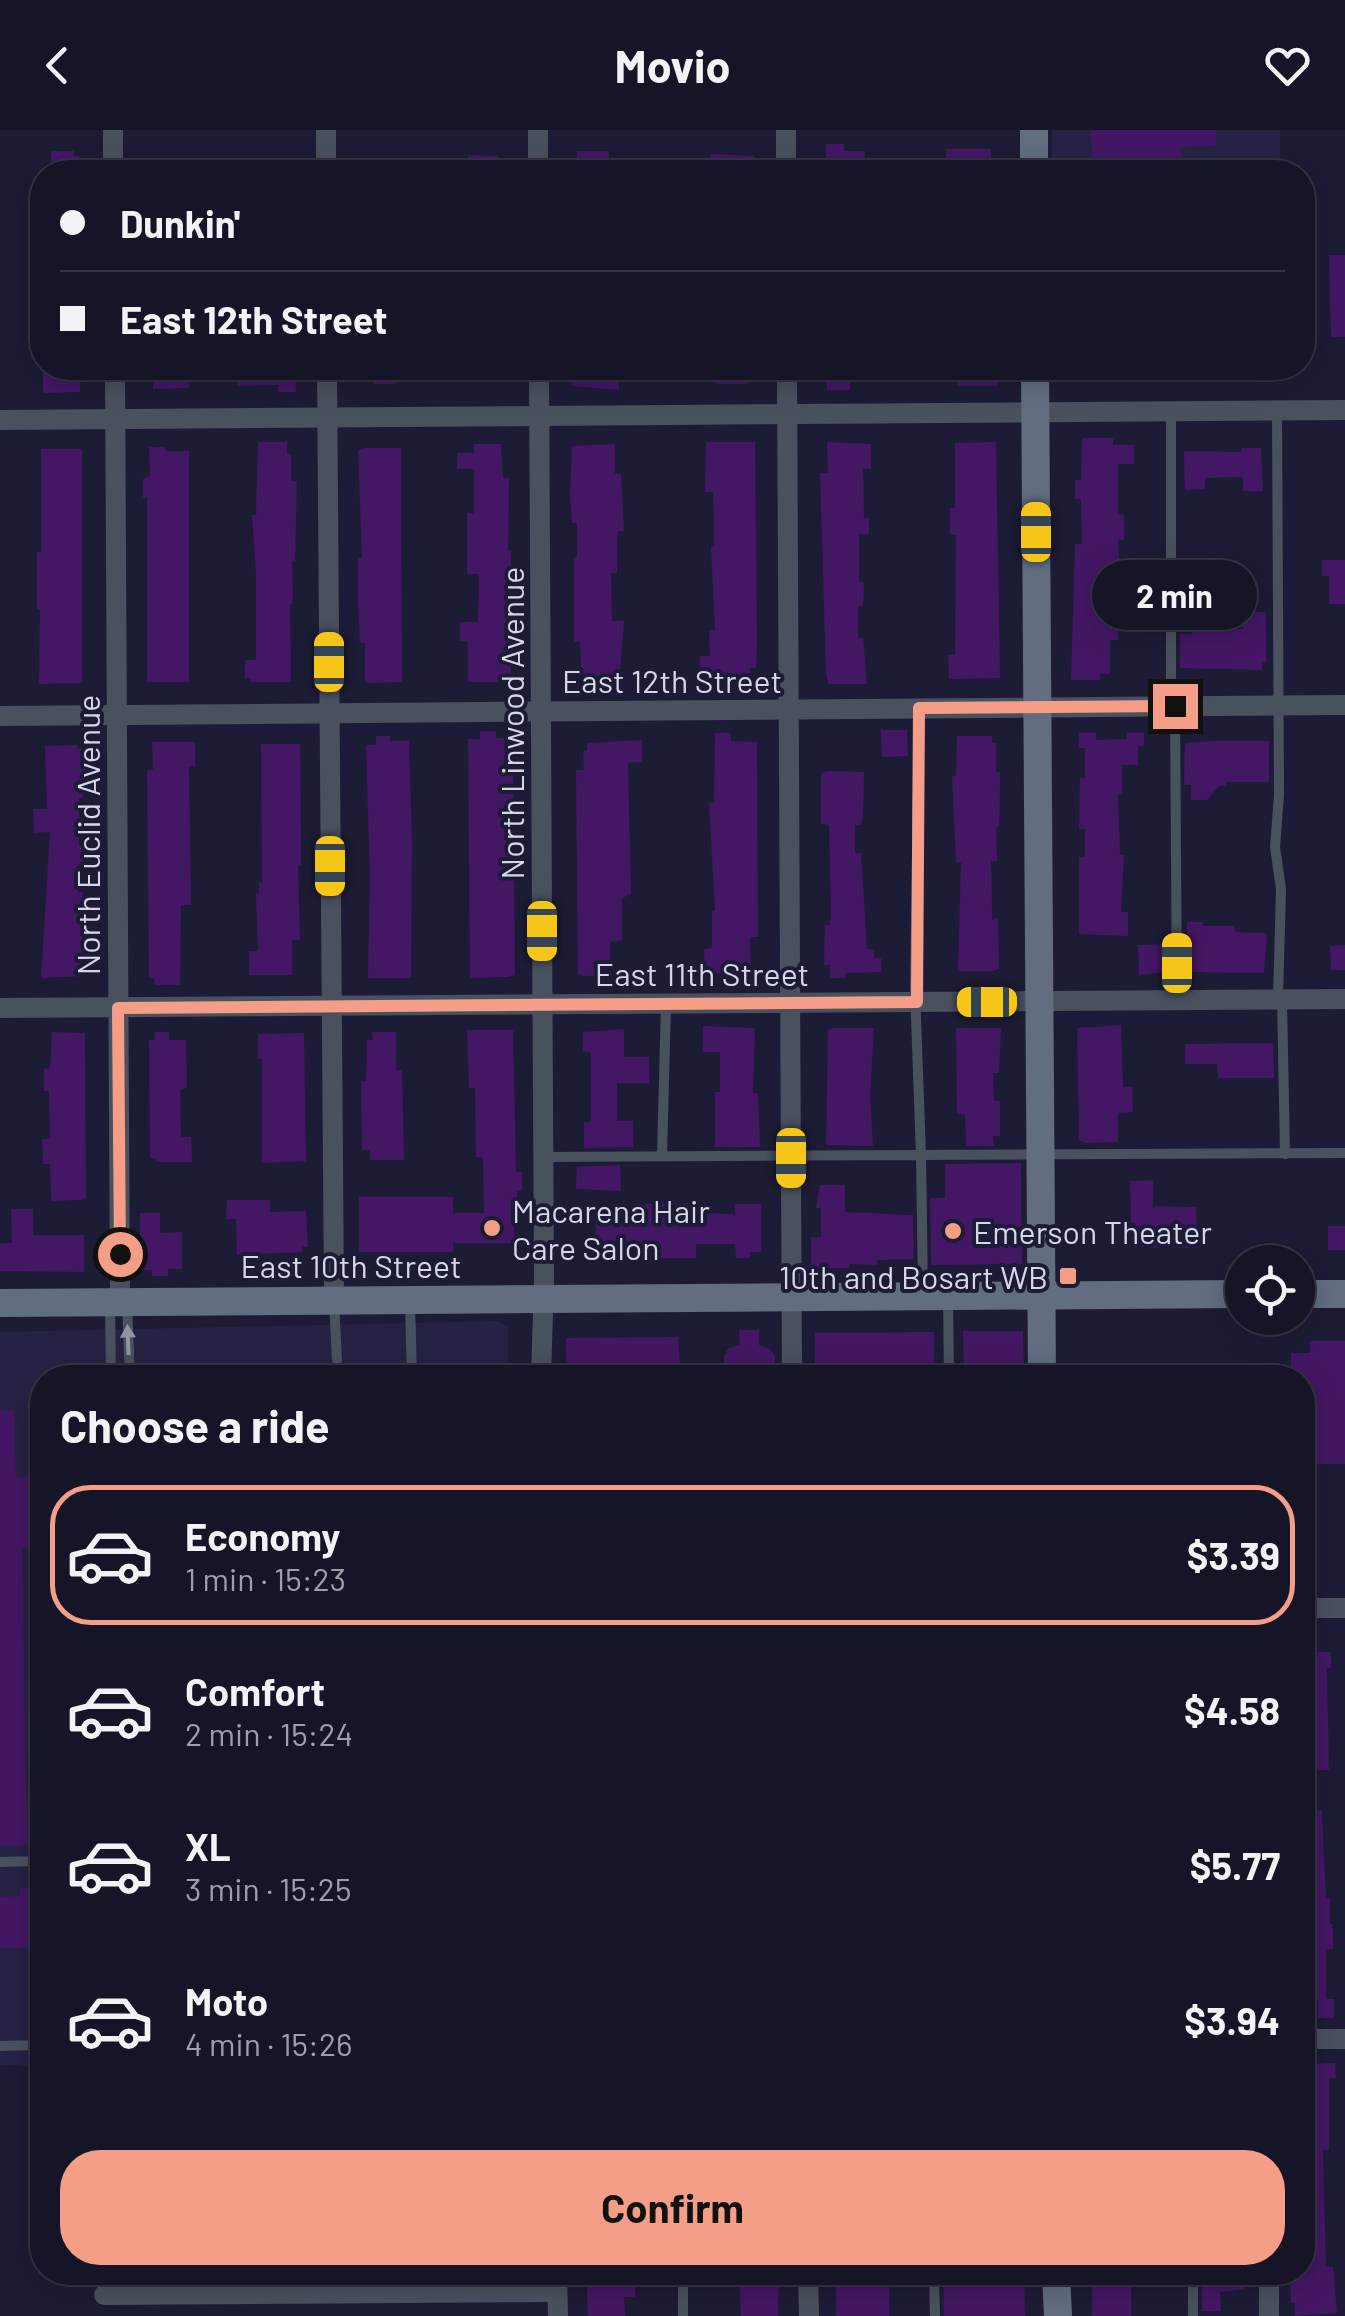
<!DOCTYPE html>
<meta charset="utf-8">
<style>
body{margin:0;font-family:Barlow,sans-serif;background:#232234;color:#f1f3f6;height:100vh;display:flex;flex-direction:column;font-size:38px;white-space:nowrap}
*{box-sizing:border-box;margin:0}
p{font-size:32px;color:#9e9fa8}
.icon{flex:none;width:55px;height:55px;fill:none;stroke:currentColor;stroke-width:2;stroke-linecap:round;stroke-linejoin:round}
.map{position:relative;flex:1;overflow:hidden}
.panel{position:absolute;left:30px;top:1235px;width:1285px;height:920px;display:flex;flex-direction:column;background:#161528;border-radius:40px;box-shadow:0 5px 25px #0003,0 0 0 2px #353445}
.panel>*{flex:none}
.hud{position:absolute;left:30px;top:30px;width:1285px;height:220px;border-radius:40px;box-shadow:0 5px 25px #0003,0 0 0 2px #353445;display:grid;align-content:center;height:220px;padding:0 30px;background:#161528}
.controls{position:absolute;left:1225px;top:1115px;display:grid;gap:20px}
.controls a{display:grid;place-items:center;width:90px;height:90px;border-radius:50%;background:#161528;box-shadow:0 5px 25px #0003,0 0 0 2px #353445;font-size:50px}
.end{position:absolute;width:45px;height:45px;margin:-22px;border:12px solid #f49e87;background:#111;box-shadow:0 0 0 5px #111}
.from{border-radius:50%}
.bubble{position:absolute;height:70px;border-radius:35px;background:#161528;box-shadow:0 5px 25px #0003,0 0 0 2px #353445;font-size:32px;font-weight:700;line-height:70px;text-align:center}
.car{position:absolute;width:30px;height:60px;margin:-30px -15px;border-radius:12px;box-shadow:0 0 8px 2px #0007;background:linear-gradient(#f5c518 24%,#345 0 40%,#f5c518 0 76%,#345 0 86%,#f5c518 0)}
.hud b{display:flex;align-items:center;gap:35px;height:95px;font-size:38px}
.hud b+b{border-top:2px solid #353445}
.hud i{width:25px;height:25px;background:#f1f3f6}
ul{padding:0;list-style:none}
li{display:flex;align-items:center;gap:30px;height:140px;margin:0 20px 15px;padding:0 10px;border:5px solid transparent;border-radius:40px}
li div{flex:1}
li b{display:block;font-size:38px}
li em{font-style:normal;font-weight:700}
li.on{border-color:#f49e87}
li>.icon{width:90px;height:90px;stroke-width:1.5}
h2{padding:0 30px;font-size:45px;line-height:120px}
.action{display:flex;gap:20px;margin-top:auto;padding:20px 30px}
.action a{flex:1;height:115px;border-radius:40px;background:#f49e87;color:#111;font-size:40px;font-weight:700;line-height:115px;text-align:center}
header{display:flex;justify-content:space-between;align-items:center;height:130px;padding:0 30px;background:#161528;font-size:45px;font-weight:700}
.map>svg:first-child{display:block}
.built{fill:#252344}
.building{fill:#441764}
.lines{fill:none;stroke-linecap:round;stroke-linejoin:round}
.lane{stroke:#4a515e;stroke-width:10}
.street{stroke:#4a515e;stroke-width:20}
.secondary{stroke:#626d81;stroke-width:28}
.oneway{fill:#9094a4}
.route{stroke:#f49e87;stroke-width:12}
.poi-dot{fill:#f49e87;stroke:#1d1c36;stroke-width:4}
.labels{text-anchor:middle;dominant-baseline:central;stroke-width:8;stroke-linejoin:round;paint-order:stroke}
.street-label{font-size:32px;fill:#d6d7e9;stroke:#1d1c36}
.poi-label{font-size:32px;fill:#d6d7e9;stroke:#1d1c36;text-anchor:start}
</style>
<header><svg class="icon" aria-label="back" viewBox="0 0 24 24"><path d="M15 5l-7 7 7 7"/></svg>Movio<svg class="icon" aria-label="heart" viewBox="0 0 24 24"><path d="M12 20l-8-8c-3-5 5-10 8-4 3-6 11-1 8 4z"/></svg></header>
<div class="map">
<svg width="1345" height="2186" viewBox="0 0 1345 2186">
<rect width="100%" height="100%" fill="#1d1c36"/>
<!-- built -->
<g class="built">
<rect x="1052" y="0" width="228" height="42"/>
<polygon points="498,1191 508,1197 509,1247 42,1248 42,1936 0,1935 0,1202"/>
</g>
<!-- building -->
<g class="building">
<polygon points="1091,0 1216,0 1216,16 1182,17 1182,28 1145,28 1145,31 1139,31 1139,42 1092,42"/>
<polygon points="826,14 844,14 844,21 865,21 864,42 826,42"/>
<polygon points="946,19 991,19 991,36 984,36 984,42 946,42"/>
<polygon points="51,21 74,21 74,26 80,26 80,42 51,42"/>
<polygon points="577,21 609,21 609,42 583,42 583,38 578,38"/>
<polygon points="710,24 754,26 754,42 710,42"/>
<polygon points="468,25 498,26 499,42 468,42"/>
<rect x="156" y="28" width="30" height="14"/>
<polygon points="364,29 390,29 390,42 365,42"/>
<polygon points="1329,125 1345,125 1345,207 1331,207"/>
<polygon points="75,238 75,244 80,244 80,262 43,263 43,239"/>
<polygon points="153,238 188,238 189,258 153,259"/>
<polygon points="237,238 295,238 296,262 278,262 278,255 237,256"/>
<rect x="373" y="238" width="23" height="16"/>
<polygon points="572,238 610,238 610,242 619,242 619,260 572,256"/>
<rect x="716" y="238" width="32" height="16"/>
<rect x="827" y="238" width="23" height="22"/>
<rect x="957" y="238" width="40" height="18"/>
<polygon points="1082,308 1113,308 1113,315 1134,315 1134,334 1118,334 1118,385 1124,384 1124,410 1118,410 1122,476 1118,476 1118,510 1110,510 1110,544 1100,544 1100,550 1071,550 1075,414 1082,414 1081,369 1075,369 1075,350 1081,350"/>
<polygon points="258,312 287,312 287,324 291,324 291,351 297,351 295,431 292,431 293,474 290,474 291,552 251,552 251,548 245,548 245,530 256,530 256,444 252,385 256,385"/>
<polygon points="706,312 755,312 757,512 756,538 750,538 750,549 700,550 700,526 710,526 709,500 715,500 711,417 714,417 714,389 713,362 705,362"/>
<polygon points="827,312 871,314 871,339 863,339 864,388 869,388 869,404 859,404 859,452 864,452 863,476 858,476 858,508 863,508 867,554 828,554 826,543 820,343 828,343"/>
<polygon points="996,312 1000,548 949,549 948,525 955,525 956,405 950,405 950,378 955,378 955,313"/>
<polygon points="474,314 501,314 503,348 509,348 508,421 511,421 512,480 511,545 504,545 504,552 468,552 468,515 467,511 460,511 460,492 478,492 479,444 467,444 467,383 474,383 474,339 457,339 457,323 474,323"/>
<polygon points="615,314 615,344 621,344 624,401 618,401 617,405 617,443 611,443 612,491 624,491 620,542 615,542 615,551 604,556 582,555 580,512 574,512 574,427 577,427 577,393 572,393 570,366 572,316"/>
<polygon points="149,317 165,317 165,321 189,321 189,552 147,552 147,368 143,368 143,349 150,346"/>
<polygon points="365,318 401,318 402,552 365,553 365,513 360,513 358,473 358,428 362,428 358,320"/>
<polygon points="1242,318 1261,318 1263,361 1243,361 1243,347 1205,348 1205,359 1185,360 1184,321 1241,322"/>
<polygon points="41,319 82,319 82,553 39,554 40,480 37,480 37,422 41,422"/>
<polygon points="1322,430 1345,430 1345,474 1329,474 1329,446 1322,446"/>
<polygon points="1242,482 1266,482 1266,533 1262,533 1262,540 1180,538 1180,504 1192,504 1192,499 1243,499"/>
<polygon points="881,600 907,600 908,626 882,627"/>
<polygon points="480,601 496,601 496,608 504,608 508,641 513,641 515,845 508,847 470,848 468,609 480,609"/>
<polygon points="715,603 731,603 731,611 757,612 758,807 750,807 751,843 705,844 704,819 712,818 712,781 715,781 709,673 714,673"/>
<polygon points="1079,603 1096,603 1096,610 1127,609 1127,603 1144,603 1144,616 1138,616 1138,635 1122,635 1122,665 1118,665 1120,725 1124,725 1121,782 1128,782 1128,806 1079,804 1079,727 1085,727 1085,699 1079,699 1080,648 1085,648 1085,618 1079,618"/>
<polygon points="376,606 390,606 390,611 409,611 412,711 411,848 368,848 370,747 366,615 376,615"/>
<polygon points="957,606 992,606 992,613 996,613 996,642 1000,642 1000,658 999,697 996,697 997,731 991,731 992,781 992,790 998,789 999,839 993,841 958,841 961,732 956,732 952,646 956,646"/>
<polygon points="642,610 642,632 628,633 631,764 622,768 622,810 610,812 610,845 584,846 578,844 576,640 584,640 583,621 587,621 587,613"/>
<polygon points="1213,611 1269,611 1269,652 1226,652 1226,655 1219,656 1207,670 1191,670 1191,655 1184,655 1185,613"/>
<polygon points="152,612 195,612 195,636 189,636 191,775 181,775 180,855 155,855 154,848 149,848 147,640 153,640"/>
<polygon points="261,614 300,614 301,703 301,735 298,736 300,810 292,810 292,845 249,845 249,821 258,821 256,763 259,763 259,753 262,753"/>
<polygon points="77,615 77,619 84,618 83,668 79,668 79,716 84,716 85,735 77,735 78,762 83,762 84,846 41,848 50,702 34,703 33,679 47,679 45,616"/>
<polygon points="828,641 864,642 863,686 861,695 855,695 855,723 861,723 867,819 874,819 874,828 881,828 881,842 845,843 845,848 830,848 830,835 824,835 825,795 830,795 831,785 829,695 821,694 821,643"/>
<polygon points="1187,792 1203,792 1203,796 1234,796 1235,802 1267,803 1264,843 1186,842"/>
<polygon points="1168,814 1168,842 1139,845 1138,815"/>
<polygon points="1345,815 1345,840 1331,840 1330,816"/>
<polygon points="1121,895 1123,957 1132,957 1133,982 1118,983 1118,1012 1086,1013 1079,1010 1077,898"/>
<polygon points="703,896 755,898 753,963 758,963 760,1017 715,1017 715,962 720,962 720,922 703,922"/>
<polygon points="834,898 874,898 870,965 873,1016 826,1015 828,900"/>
<polygon points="956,898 1001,898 999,943 993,943 994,971 1000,971 1000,1006 993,1006 994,1016 966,1016 965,984 957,984"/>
<polygon points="624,899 624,927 649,927 649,953 617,953 617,991 633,991 633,1017 584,1018 584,992 591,992 591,923 583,921 583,902"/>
<polygon points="467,900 513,900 516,1042 522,1042 522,1061 517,1061 517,1075 514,1075 514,1113 453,1113 453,1122 359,1122 359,1067 453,1067 453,1083 484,1083 483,1027 476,1027 475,958 469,958"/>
<polygon points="52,902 85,903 86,1069 81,1070 51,1071 50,1034 43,1034 42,1009 50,1009 49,961 44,961 44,939 50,938"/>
<polygon points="154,902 169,902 169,910 186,910 187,957 180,960 181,1007 191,1007 192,1032 156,1032 156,1028 150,1028 149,910 155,910"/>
<polygon points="372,902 396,902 396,940 402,940 404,1030 370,1030 370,1020 362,1020 361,951 366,951 367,910 373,910"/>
<polygon points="304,903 306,1031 262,1033 262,929 258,929 258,904"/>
<polygon points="1273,913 1274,948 1218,948 1217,934 1185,934 1185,914"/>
<polygon points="1021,1033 1022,1134 931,1135 930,1068 945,1068 945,1034"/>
<polygon points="620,1035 621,1061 576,1059 577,1037"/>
<polygon points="1153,1050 1153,1076 1196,1077 1197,1118 1135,1117 1135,1093 1131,1093 1130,1051"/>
<polygon points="820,1055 845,1055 845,1082 913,1085 914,1129 877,1130 877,1135 849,1134 849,1138 816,1138 811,1134 811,1107 821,1107 821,1078 816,1078"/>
<polygon points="227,1070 270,1070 270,1082 306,1081 308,1117 302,1117 302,1122 237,1125 236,1089 226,1089"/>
<polygon points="696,1073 696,1083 735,1084 735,1074 761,1074 761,1122 750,1122 750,1128 736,1128 735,1114 696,1114 696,1128 640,1128 640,1114 596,1115 596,1091 640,1091 640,1074"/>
<polygon points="11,1079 33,1079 33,1105 84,1105 84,1142 0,1141 0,1113 12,1113"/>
<polygon points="140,1083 160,1083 160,1103 182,1102 182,1139 168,1139 168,1146 152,1146 152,1140 140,1140"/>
<rect x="1328" y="1096" width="17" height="24"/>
<polygon points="739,1200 759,1200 759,1215 769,1218 775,1226 775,1248 725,1248 724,1226 729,1218 740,1215"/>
<polygon points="963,1201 1023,1201 1024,1248 964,1248"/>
<polygon points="934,1202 934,1248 815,1248 815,1203"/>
<polygon points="678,1207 681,1248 566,1248 566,1208"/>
<polygon points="1310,1211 1345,1211 1345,1334 1302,1334 1302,1248 1291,1248 1291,1223 1310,1223"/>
<polygon points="14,1280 16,1347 28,1346 30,1417 22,1417 27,1715 0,1716 0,1281"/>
<polygon points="1302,1521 1331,1522 1331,1538 1327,1538 1329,1640 1302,1641"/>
<polygon points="1302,1648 1315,1648 1316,1680 1322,1680 1326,1769 1330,1769 1330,1794 1333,1794 1333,1819 1326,1819 1326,1869 1302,1870"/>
<polygon points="20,1758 42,1758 42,1817 0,1818 0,1767 20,1766"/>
<rect x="1318" y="1869" width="16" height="19"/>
<polygon points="1335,1933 1336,1948 1329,1948 1329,2020 1323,2020 1326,2137 1333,2137 1337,2183 1295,2186 1295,2173 1291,2173 1290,2142 1302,2142 1302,1934"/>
<polygon points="586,2142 635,2142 635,2167 624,2167 625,2186 588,2186"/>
<polygon points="762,2142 779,2142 778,2186 741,2186 739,2143"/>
<rect x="836" y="2142" width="53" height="44"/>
<polygon points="1024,2142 1025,2186 944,2186 943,2143"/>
<rect x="1092" y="2142" width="39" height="44"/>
<polygon points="1162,2142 1184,2142 1184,2156 1162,2157"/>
<polygon points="1202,2142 1245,2142 1245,2159 1220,2162 1221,2181 1202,2181"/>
</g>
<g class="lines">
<!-- lane -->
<g class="lane">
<polyline points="1277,281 1279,665 1275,717 1281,759 1278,869"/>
<polyline points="1171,576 1171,282"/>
<polyline points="1175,577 1177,870"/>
<polyline points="919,579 915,860 921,1025 1345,1023"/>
<polyline points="1282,869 1285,1024"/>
<polyline points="662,1025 666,874"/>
<polyline points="544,1027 921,1025 923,1166"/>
<polyline points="948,1168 949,1248"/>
<polyline points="334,1171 337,1230"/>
<polyline points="110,1173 111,1248"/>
<polyline points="127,1174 130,1248"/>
<polyline points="410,1174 412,1248"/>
<polyline points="511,1247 540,1243"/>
<polyline points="0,1732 42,1731"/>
<polyline points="0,1916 42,1915"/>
<polyline points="197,2142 197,2164"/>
<polyline points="407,2142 407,2163"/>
<polyline points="683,2142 683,2186"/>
<polyline points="934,2142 935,2186"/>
<polyline points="1193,2142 1193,2186"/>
</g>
<!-- street -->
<g class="street">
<polyline points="113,0 113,42"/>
<polyline points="326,0 326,42"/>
<polyline points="538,0 538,42"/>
<polyline points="786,0 786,42"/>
<polyline points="115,238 120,1172"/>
<polyline points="327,238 334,1170"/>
<polyline points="539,238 544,1150 541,1248"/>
<polyline points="787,238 792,1248"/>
<polyline points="0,290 1345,280"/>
<polyline points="0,586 1345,575"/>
<polyline points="0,878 1345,869"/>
<polyline points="1302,1478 1345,1478"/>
<polyline points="1302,1909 1345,1909"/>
<polyline points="557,2142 558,2186"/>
<polyline points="808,2142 809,2186"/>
<polyline points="1269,2142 1269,2186"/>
<polyline points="104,2165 557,2162"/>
</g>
<!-- secondary -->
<g class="secondary">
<polyline points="1034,0 1034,42"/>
<polyline points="1035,238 1042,1248"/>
<polyline points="1298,1164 1345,1164"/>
<polyline points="0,1173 1242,1164"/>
<polyline points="1056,2142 1058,2186"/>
</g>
</g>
<!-- one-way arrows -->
<defs><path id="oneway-solid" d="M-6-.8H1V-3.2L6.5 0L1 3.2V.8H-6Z" transform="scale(2.5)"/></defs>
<use class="oneway" href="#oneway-solid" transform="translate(128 1210) rotate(-92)"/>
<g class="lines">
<!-- route -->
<polyline class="route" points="120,1124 118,878 917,872 919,578 1175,576"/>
</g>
<!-- markers -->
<g class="poi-dot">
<circle cx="492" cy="1098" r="10"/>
<circle cx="953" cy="1101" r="10"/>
<rect x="1058" y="1136" width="20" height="20" rx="5"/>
</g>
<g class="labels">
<!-- street labels -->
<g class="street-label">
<text x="672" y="550">East 12th Street</text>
<text transform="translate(511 593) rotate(-90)">North Linwood Avenue</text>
<text transform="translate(87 705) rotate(-90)">North Euclid Avenue</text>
<text x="702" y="843">East 11th Street</text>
<text x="351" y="1135">East 10th Street</text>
</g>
<!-- poi labels -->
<g class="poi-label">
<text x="512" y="1080">Macarena Hair<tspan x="512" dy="37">Care Salon</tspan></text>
<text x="973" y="1101">Emerson Theater</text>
<text x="1048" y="1146" text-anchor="end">10th and Bosart WB</text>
</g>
</g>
</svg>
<div class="controls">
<a><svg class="icon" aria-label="locate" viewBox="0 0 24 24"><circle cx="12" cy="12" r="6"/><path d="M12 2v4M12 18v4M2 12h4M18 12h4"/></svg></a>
</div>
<i class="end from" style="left:120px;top:1124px"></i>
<i class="end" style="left:1175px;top:576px"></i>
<div class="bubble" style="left:1092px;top:430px;width:165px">2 min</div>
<i class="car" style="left:1036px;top:402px;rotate:0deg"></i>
<i class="car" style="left:329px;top:532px;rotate:0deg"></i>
<i class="car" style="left:330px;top:736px;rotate:180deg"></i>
<i class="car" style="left:542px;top:801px;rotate:180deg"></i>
<i class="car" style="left:1177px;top:833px;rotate:0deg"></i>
<i class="car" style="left:987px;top:872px;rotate:270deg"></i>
<i class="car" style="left:791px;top:1028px;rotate:180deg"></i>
<div class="hud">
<b><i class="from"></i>Dunkin'</b>
<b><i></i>East 12th Street</b>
</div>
<section class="panel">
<h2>Choose a ride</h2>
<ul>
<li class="on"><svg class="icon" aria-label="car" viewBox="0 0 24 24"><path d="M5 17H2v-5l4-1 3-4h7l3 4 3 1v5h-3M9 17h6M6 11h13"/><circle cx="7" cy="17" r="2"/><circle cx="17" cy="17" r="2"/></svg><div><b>Economy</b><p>1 min · 15:23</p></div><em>$3.39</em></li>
<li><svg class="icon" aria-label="car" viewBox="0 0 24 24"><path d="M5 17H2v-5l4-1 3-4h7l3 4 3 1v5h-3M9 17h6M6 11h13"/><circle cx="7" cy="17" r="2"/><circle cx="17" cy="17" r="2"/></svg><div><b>Comfort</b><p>2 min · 15:24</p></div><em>$4.58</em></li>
<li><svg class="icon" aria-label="car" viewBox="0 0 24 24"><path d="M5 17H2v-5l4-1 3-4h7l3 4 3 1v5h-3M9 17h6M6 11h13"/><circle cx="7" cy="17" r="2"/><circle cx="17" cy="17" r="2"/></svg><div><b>XL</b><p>3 min · 15:25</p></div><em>$5.77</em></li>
<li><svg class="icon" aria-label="car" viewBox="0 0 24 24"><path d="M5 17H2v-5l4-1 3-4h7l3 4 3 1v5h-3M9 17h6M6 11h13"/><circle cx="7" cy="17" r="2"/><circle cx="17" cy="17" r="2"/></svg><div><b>Moto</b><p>4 min · 15:26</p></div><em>$3.94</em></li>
</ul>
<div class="action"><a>Confirm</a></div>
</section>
</div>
